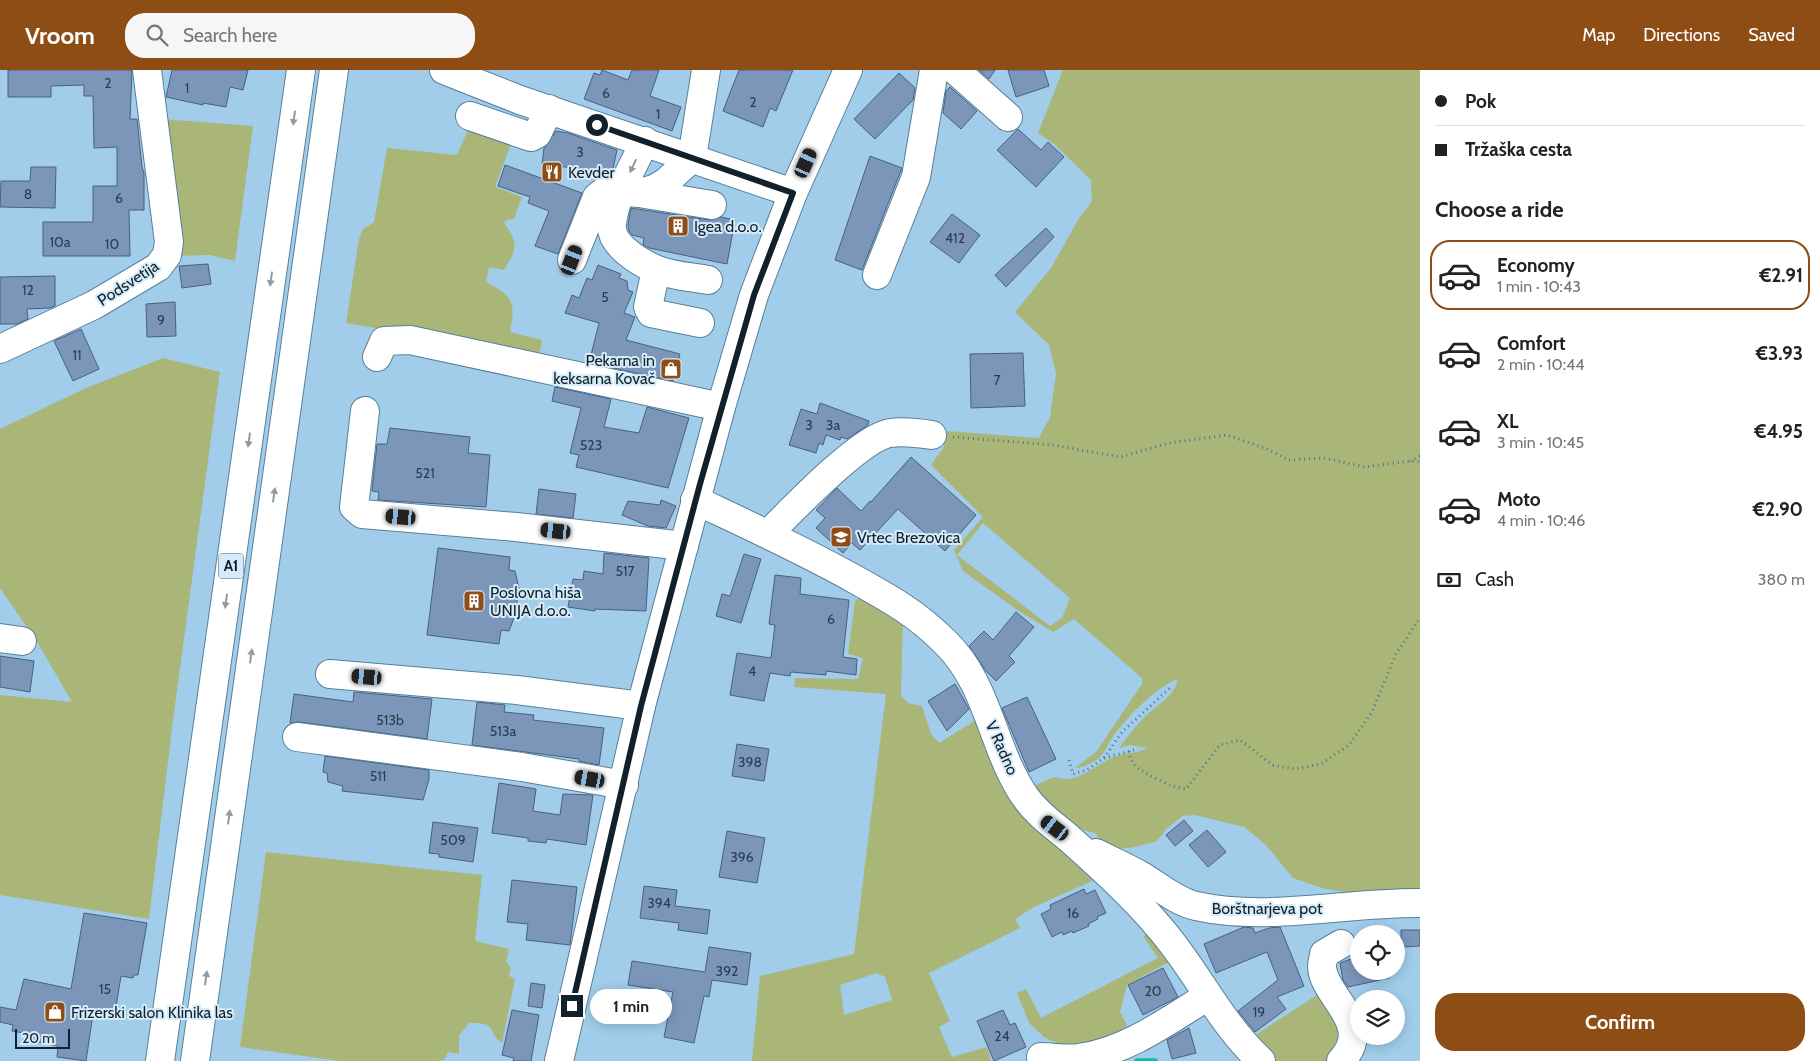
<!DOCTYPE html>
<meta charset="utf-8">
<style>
body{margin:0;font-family:Cabin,sans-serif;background:#f6f6f6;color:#222;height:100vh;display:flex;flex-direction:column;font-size:19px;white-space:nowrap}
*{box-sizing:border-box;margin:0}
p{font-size:16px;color:#767676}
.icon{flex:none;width:28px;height:28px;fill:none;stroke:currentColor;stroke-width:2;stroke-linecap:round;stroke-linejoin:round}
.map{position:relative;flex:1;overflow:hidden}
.side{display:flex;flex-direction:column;background:#fff;width:400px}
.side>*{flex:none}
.banner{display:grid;align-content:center;height:110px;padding:0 15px;background:#fff}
.buttons{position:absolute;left:1350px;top:855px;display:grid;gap:10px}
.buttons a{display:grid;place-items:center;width:55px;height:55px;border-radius:50%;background:#fff;box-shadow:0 2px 12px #0003;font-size:25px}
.scale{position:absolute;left:15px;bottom:12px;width:55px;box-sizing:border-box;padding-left:5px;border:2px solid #10212b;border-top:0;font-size:14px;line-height:18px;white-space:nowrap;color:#10212b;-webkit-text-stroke:4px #d5ebf9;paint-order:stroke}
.end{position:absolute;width:22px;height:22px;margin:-11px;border:6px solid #10212b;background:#fff;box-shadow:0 0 0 2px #fff}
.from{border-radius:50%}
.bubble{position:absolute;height:35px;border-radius:18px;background:#fff;box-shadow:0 2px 12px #0003;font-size:16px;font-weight:700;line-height:35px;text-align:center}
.car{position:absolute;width:15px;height:30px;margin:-15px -8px;border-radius:6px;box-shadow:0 0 4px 1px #0007;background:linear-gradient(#222 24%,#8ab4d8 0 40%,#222 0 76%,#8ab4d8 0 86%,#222 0)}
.banner b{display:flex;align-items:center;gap:18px;height:48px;font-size:19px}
.banner b+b{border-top:1px solid #e0e0e0}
.banner i{width:12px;height:12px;background:#222}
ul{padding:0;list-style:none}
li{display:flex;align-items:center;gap:15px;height:70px;margin:0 10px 8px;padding:0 5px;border:2px solid transparent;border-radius:20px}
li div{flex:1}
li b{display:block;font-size:19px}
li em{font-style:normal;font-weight:700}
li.selected{border-color:#8d4d14}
li>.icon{width:45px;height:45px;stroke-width:1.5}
h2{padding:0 15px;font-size:22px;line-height:60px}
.pay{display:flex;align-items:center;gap:12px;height:55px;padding:0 15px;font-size:19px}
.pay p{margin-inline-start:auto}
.action{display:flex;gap:10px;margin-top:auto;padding:10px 15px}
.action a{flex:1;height:58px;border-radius:20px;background:#8d4d14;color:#fff;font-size:20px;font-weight:700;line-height:58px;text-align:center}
header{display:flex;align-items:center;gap:30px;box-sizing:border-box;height:70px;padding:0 25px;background:#8d4d14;color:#fff}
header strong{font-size:24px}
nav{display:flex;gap:28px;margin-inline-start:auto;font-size:18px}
.search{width:350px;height:45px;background:#f6f6f6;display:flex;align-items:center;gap:12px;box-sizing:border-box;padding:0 18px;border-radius:20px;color:#767676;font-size:19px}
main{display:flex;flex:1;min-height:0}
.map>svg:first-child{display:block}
.green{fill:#aab578;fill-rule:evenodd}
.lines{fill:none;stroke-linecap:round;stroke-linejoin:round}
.stream{stroke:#09bfa3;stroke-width:5.5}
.building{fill:#7c96ba;stroke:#486081}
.minor-casing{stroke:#56809a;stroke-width:30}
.major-casing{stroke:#56809a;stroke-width:30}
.highway-casing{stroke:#56809a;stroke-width:30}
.path{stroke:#567487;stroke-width:3;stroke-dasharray:1 4;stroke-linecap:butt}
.minor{stroke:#fff;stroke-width:28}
.major{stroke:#fff;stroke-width:28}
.highway{stroke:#fff;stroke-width:28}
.oneway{fill:#939ba0}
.route{stroke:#10212b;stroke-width:6}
.labels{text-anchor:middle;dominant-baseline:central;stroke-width:4;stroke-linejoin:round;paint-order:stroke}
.number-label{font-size:14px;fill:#2b3e4f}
.shield{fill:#d5ebf9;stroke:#4b5e69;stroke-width:1}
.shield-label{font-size:15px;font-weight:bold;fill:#10212b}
.poi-label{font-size:16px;fill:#10212b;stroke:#d5ebf9;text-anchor:start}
.street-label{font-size:16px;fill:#10212b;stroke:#d5ebf9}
</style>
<header>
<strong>Vroom</strong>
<div class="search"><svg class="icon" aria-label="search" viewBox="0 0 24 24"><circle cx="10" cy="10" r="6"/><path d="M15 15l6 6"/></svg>Search here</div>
<nav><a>Map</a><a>Directions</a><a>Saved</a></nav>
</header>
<main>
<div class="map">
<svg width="1420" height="991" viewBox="0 0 1420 991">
<rect width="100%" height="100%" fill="#a1cdea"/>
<!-- green -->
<g class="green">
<path d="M 1063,0 L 1420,0 L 1420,827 L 1385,827 L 1325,819 L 1293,808 L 1265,774 L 1244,757 L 1195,745 L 1183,746 L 1167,758 L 1157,771 L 1135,777 L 1109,780 L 1095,763 L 1067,756 L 1027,719 L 1054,707 C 1080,715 1091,696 1114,687 C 1126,682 1136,684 1147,678 L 1130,675 L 1119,678 C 1128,666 1139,651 1151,641 C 1162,632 1175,624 1178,609 C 1158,615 1124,650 1112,668 C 1108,673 1106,680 1102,685 C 1095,692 1084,698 1075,698 L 1096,682 L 1142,614 L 1142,608 L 1074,549 L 1053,562 L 1016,539 L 963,501 L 954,480 L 983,447 L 931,395 L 944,377 L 947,361 L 1039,368 L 1050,347 L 1056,303 L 1049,275 L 1015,242 L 1051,198 L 1078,150 L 1092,131 L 1091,110 L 1053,73 L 1038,63 ZM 983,453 L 1070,528 L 1062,548 L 1050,556 L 957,485 Z"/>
<polygon points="162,49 253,56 235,191 210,185 176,186"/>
<path d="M 468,60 L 511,74 L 495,117 L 522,127 L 514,149 L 506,150 L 504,153 C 519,174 517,179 504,200 L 489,197 L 486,212 C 513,226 516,232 510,262 L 542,270 L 538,292 L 449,271 L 346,253 L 359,169 L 363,159 L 374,152 L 387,78 L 457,85 Z"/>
<polygon points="163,288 220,302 173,650 149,849 0,825 0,625 72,632 39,575 0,518 0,359 86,318"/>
<path d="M 863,524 L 903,545 L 901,626 L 908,633 L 922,636 L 931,664 L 939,673 L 981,647 L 1101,807 L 1034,837 L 1015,849 L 1020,858 L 929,903 L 950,951 L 939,957 L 952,987 L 987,977 L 991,991 L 752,991 L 760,906 L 854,884 L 886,624 L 794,617 L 795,608 L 858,609 L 863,588 L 848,584 L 855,531 ZM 877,903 L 885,907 L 892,930 L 844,945 L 840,915 Z"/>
<path d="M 266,782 L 482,805 L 475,871 L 509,879 L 506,892 L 511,898 L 509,906 L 515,909 L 502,973 C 486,961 499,952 469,953 L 459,966 L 459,984 L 448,982 L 444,990 L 437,991 L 340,991 L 240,977 Z"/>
<polygon points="1157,861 1178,887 1127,915 1120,942 1127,955 1106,972 1063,976 1044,967 1029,953 1017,923 1026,919 1041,948 1158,888 1143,866"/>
<polygon points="1326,919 1349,955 1333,991 1275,991 1251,968"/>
</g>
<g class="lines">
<!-- stream -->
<polyline class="stream" points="1137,991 1155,991"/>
</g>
<!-- building -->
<g class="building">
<polygon points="8,0 132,0 130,49 137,49 142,97 144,103 144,140 129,140 130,186 43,186 43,152 93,152 93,116 117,116 117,77 94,78 93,26 84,26 84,15 51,16 51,27 8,27"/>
<polygon points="172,0 248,0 243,20 230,17 226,37 203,33 203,35 166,27"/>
<polygon points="602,0 628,10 632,0 659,0 650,26 681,37 672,61 584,29 594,3 600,5"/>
<polygon points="739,0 793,0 776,41 770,38 763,57 723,41"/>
<polygon points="979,0 995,0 989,9"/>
<polygon points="1008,0 1044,0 1049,16 1016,27"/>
<polygon points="899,3 915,18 913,30 875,69 854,49"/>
<polygon points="950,17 977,41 961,59 943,43 946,21"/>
<polygon points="1018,59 1041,80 1048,72 1064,87 1036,117 997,80"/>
<polygon points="556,61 568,63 617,80 612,103 542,94 544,78"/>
<polygon points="870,86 902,98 862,200 835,190"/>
<polygon points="505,95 582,123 558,184 535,176 549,141 528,133 530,127 498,116"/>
<polygon points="31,97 56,97 55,138 0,137 1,111 30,111"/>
<polygon points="631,138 709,150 721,147 735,150 727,194 649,178 643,175 644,168 632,165 629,161 628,155"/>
<polygon points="952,144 980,165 959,193 930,172"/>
<polygon points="1046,158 1054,167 1006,217 995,205"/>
<polygon points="208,194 211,214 182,218 179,196"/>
<polygon points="598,195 621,204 619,208 627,211 628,220 633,222 624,243 635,247 626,270 680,284 673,311 589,293 599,253 565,243 572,225 579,228 587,208 592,210"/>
<polygon points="55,206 55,236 50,238 27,239 28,249 17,254 0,254 0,207"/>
<polygon points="175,232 176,266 147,267 146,234"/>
<polygon points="81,259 99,299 73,311 54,271"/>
<polygon points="1023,283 1025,336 971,338 970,284"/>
<polygon points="555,317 611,329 604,357 639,363 647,337 689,348 668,418 576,397 579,385 570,383 581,338 552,331"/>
<polygon points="820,333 869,351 868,355 847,369 841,367 840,370 826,365 823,375 819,373 816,383 789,375 801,339 817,344"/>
<polygon points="390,358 470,367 468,383 490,385 486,437 378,430 379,422 372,421 377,374 387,374"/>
<polygon points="911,387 976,445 945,481 898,439 860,480 852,473 843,483 816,458 825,448 816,440 837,418 861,441 870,431 871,432"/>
<polygon points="539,419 576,424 573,448 536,444"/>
<polygon points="661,430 676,436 666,458 648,456 622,445 628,431 660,435"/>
<polygon points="438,478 510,487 509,500 515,501 519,518 515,545 509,561 501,560 499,574 427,565"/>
<polygon points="604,483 649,488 646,541 595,539 595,541 568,537 573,509 583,510 584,501 603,504"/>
<polygon points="744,484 761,489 741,553 716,546 722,524 730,526"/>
<polygon points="775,505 801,508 800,524 849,530 843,587 857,589 856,605 826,601 826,605 791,602 790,606 770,603 764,631 730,625 737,583 771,588 775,555 769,554"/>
<polygon points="1016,542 1034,557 1009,586 1015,592 996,611 986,601 969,576 984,561 993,570"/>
<polygon points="0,586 34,591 30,622 0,617"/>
<polygon points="955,614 969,639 947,661 928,631"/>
<polygon points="354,622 432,629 427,669 299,652 290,653 294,624 353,632"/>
<polygon points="1027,627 1056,689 1029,702 1002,638"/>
<polygon points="477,632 505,635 504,642 534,645 533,650 604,658 599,695 579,691 579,689 472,675"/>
<polygon points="737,674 769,679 764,711 732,706"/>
<polygon points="325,686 429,700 429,709 423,730 342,721 343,716 328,712 327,703 323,702"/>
<polygon points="499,713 536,719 533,741 560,745 563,724 593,725 586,775 547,769 546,773 528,771 528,768 492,763"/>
<polygon points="1184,750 1193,761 1175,776 1166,765"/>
<polygon points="433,752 478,758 473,792 439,787 439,784 429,783"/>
<polygon points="1207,760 1226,782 1208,797 1189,775"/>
<polygon points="727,761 765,768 757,813 719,807"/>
<polygon points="512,810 577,817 570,875 526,870 528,854 507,852"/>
<polygon points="644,816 677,820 675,836 710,840 707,864 678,860 679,853 640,848"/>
<polygon points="1084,819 1086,824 1095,820 1106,843 1097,847 1098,849 1088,854 1089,856 1073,863 1072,861 1063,865 1062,862 1052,867 1041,844 1051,839 1050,835"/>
<polygon points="84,843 147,853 138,905 134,905 133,908 121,906 115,943 107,947 93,944 86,991 57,987 58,976 22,969 24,963 12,961 13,955 0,952 0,937 16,940 24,909 71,919"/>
<polygon points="1244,857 1253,858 1255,863 1269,858 1280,857 1304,916 1277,927 1286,939 1255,962 1238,941 1278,910 1267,882 1216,903 1204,874"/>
<polygon points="1401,860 1420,860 1420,876 1401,877"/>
<polygon points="709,877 751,883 747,915 712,910 709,927 704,926 694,973 664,967 673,922 628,915 632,891 705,902"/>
<polygon points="1359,886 1359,901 1389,901 1389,908 1348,917 1343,910 1340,893"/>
<polygon points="1163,898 1178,927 1143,945 1128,915"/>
<polygon points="531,913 545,915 542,938 528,936"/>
<polygon points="512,940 539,945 531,991 513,991 514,988 502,985"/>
<polygon points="1003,940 1010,955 1015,953 1026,977 994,991 977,951"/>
<polygon points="1189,958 1196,983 1172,989 1167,970"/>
</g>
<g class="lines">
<!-- minor casing -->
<g class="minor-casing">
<g id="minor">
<polyline points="955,0 1008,47"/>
<polyline points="470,46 531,67 537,64 549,39"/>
<path d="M 645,71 C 633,97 615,125 612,154 C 609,174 639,192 655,199 C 671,206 692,207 708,210"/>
<polyline points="639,123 712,135"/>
<polyline points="572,190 597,127 606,120 639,123 654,119 666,112 692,88 706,0"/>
<polyline points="656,200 648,237 651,243 700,253"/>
<polyline points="877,205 916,107 934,0"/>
<polyline points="0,279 94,235 158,197 167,185 169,172 147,0"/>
<polyline points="377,287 384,271 410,270 721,337"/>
<polyline points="365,341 354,437 362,444 516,457 684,476"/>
<path d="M 695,430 C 750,456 805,481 858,511 C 892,530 917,544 945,572 C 989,614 992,680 1026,728 C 1039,746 1055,756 1071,770 C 1101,797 1133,826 1159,857 C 1196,899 1219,952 1261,991"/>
<path d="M 768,464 C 791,441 860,368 890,363 C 904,361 919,363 932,365"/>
<polyline points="0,568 22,571"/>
<polyline points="330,604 517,620 641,636"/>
<polyline points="297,667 522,697 624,715"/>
<path d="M 1096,783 C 1110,790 1125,797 1140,805 C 1157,815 1177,832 1196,836 C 1268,852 1347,832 1420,833"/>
<path d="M 1341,874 L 1324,884 C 1324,887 1322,892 1322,896 C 1322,926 1376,954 1341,991"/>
<path d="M 1041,987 C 1053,987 1067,990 1079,988 C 1126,982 1169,950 1208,926"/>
</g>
</g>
<!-- major casing -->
<g class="major-casing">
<g id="major">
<polyline points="444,0 520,30 793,123"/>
<polyline points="559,991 641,636 721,337 754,225 793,123 848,0"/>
</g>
</g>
<!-- highway casing -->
<g class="highway-casing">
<g id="highway">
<polyline points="160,991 301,0"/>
<polyline points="195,991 334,0"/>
</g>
</g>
<!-- path -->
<g class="path">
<polyline points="953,367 1053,375 1120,387 1169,373 1227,365 1267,379 1289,390 1324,388 1365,397 1410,391 1420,392"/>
<polyline points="1410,391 1420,386"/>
<path d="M 1129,681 C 1130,688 1132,693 1138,698 C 1146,705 1176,719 1186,719 L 1220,675 L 1240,670 L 1273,695 L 1295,699 L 1321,694 L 1349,675 L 1372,642 L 1396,584 L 1420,548"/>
<polyline points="1104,688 1122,662 1171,617"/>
<polyline points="1069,690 1073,704 1087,700 1104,688 1138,679"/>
</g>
<!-- minor -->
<use href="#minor" class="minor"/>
<!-- major -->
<use href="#major" class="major"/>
<!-- highway -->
<use href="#highway" class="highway"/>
</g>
<!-- one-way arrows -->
<defs><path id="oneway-solid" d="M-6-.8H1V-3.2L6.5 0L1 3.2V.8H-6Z" transform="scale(1.25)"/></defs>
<g class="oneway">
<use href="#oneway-solid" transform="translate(294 48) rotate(98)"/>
<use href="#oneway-solid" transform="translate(633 96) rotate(115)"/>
<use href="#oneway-solid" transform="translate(271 209) rotate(98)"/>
<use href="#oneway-solid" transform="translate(249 370) rotate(98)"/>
<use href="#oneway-solid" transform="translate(274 425) rotate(-82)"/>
<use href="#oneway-solid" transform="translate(226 531) rotate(98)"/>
<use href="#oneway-solid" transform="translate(251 586) rotate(-82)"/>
<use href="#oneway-solid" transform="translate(229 747) rotate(-82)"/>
<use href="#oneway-solid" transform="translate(206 908) rotate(-82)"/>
</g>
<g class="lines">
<!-- route -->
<polyline class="route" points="572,936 641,636 700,414 754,225 793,123 597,55"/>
</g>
<!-- icons -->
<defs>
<g id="restaurant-square" transform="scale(1.125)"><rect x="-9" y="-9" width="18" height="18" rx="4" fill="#8d4d14" stroke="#d5ebf9"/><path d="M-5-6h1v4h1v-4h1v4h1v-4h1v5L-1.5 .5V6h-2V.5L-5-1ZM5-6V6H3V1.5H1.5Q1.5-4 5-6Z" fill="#fff"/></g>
<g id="building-square" transform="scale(1.125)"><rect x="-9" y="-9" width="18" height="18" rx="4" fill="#8d4d14" stroke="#d5ebf9"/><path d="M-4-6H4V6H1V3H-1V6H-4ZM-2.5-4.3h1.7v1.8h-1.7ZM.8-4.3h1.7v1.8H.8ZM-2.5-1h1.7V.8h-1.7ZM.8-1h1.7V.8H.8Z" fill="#fff"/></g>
<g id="shop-square" transform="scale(1.125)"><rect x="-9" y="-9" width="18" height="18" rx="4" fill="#8d4d14" stroke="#d5ebf9"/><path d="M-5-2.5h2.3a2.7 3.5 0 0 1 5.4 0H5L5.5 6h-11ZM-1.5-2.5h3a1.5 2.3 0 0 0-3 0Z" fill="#fff"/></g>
<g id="school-square" transform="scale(1.125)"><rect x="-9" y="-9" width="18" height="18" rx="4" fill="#8d4d14" stroke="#d5ebf9"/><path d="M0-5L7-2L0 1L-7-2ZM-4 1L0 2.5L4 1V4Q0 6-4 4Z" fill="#fff"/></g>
</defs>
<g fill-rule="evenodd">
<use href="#restaurant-square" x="552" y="102"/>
<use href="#building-square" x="678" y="156"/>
<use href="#shop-square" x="671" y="299"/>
<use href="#school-square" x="841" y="467"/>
<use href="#building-square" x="474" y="531"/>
<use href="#shop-square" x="55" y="942"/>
</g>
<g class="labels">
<!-- number labels -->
<g class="number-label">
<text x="108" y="13">2</text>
<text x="187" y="18">1</text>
<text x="606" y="23">6</text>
<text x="753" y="32">2</text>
<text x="658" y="44">1</text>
<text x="580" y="82">3</text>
<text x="28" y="124">8</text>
<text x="119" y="128">6</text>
<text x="955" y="168">412</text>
<text x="60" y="172">10a</text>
<text x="112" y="174">10</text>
<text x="28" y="220">12</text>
<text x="605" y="227">5</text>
<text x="161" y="250">9</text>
<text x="77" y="285">11</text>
<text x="997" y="310">7</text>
<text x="809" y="355">3</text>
<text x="833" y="355">3a</text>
<text x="591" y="375">523</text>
<text x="425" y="403">521</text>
<text x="625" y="501">517</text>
<text x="831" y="549">6</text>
<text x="752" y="601">4</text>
<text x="390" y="650">513b</text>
<text x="503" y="661">513a</text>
<text x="750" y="692">398</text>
<text x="378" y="706">511</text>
<text x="453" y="770">509</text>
<text x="742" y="787">396</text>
<text x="659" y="833">394</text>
<text x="1073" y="843">16</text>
<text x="727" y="901">392</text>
<text x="105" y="919">15</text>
<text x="1153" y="921">20</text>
<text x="1259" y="942">19</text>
<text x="1002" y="966">24</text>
</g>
<!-- shield labels -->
<rect class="shield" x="218.5" y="483.5" width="25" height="25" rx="4"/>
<g class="shield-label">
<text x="231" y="496">A1</text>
</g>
<!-- poi labels -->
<g class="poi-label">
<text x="568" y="102">Kevder</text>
<text x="694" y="156">Igea d.o.o.</text>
<text x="655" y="290" text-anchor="end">Pekarna in<tspan x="655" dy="18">keksarna Kovač</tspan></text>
<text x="857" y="467">Vrtec Brezovica</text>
<text x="490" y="522">Poslovna hiša<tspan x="490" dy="18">UNIJA d.o.o.</tspan></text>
<text x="71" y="942">Frizerski salon Klinika las</text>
</g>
<!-- street labels -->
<g class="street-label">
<text transform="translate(128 213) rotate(-33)">Podsvetija</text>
<text transform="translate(1002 678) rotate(66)">V Radno</text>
<text x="1267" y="838">Borštnarjeva pot</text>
</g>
</g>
</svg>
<div class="buttons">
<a><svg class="icon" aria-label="locate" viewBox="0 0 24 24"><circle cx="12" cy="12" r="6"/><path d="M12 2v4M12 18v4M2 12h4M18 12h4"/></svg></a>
<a><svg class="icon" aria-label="layers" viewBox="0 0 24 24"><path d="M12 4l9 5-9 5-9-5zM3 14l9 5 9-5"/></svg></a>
</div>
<div class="scale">20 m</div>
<i class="end from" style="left:597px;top:55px"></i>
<i class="end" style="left:572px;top:936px"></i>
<div class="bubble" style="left:590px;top:919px;width:82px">1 min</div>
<i class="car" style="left:806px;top:93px;rotate:24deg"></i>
<i class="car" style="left:572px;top:190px;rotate:21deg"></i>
<i class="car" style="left:401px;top:447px;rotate:275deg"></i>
<i class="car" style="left:556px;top:461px;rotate:276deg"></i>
<i class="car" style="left:367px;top:607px;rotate:275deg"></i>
<i class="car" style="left:590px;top:709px;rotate:280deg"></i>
<i class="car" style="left:1055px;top:758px;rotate:307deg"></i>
</div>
<section class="side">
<div class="banner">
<b><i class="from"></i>Pok</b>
<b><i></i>Tržaška cesta</b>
</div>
<h2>Choose a ride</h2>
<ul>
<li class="selected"><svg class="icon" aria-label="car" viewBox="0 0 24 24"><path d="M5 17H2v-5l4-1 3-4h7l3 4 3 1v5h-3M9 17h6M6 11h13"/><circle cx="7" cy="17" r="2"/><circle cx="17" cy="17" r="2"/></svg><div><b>Economy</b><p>1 min · 10:43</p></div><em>€2.91</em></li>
<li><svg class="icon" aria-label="car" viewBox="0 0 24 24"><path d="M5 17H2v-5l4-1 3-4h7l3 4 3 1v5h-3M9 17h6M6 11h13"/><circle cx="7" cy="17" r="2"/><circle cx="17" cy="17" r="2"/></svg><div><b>Comfort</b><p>2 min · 10:44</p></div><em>€3.93</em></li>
<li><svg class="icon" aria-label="car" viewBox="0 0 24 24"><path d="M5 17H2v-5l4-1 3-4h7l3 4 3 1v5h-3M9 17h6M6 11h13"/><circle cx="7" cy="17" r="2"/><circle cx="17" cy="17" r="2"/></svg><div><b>XL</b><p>3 min · 10:45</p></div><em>€4.95</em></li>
<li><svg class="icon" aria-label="car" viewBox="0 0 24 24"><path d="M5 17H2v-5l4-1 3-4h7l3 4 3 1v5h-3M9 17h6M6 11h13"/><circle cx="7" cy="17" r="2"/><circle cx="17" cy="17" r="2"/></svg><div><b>Moto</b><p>4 min · 10:46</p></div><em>€2.90</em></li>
</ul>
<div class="pay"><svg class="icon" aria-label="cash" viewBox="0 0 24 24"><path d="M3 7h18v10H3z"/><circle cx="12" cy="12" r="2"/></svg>Cash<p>380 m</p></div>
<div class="action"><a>Confirm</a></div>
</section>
</main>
